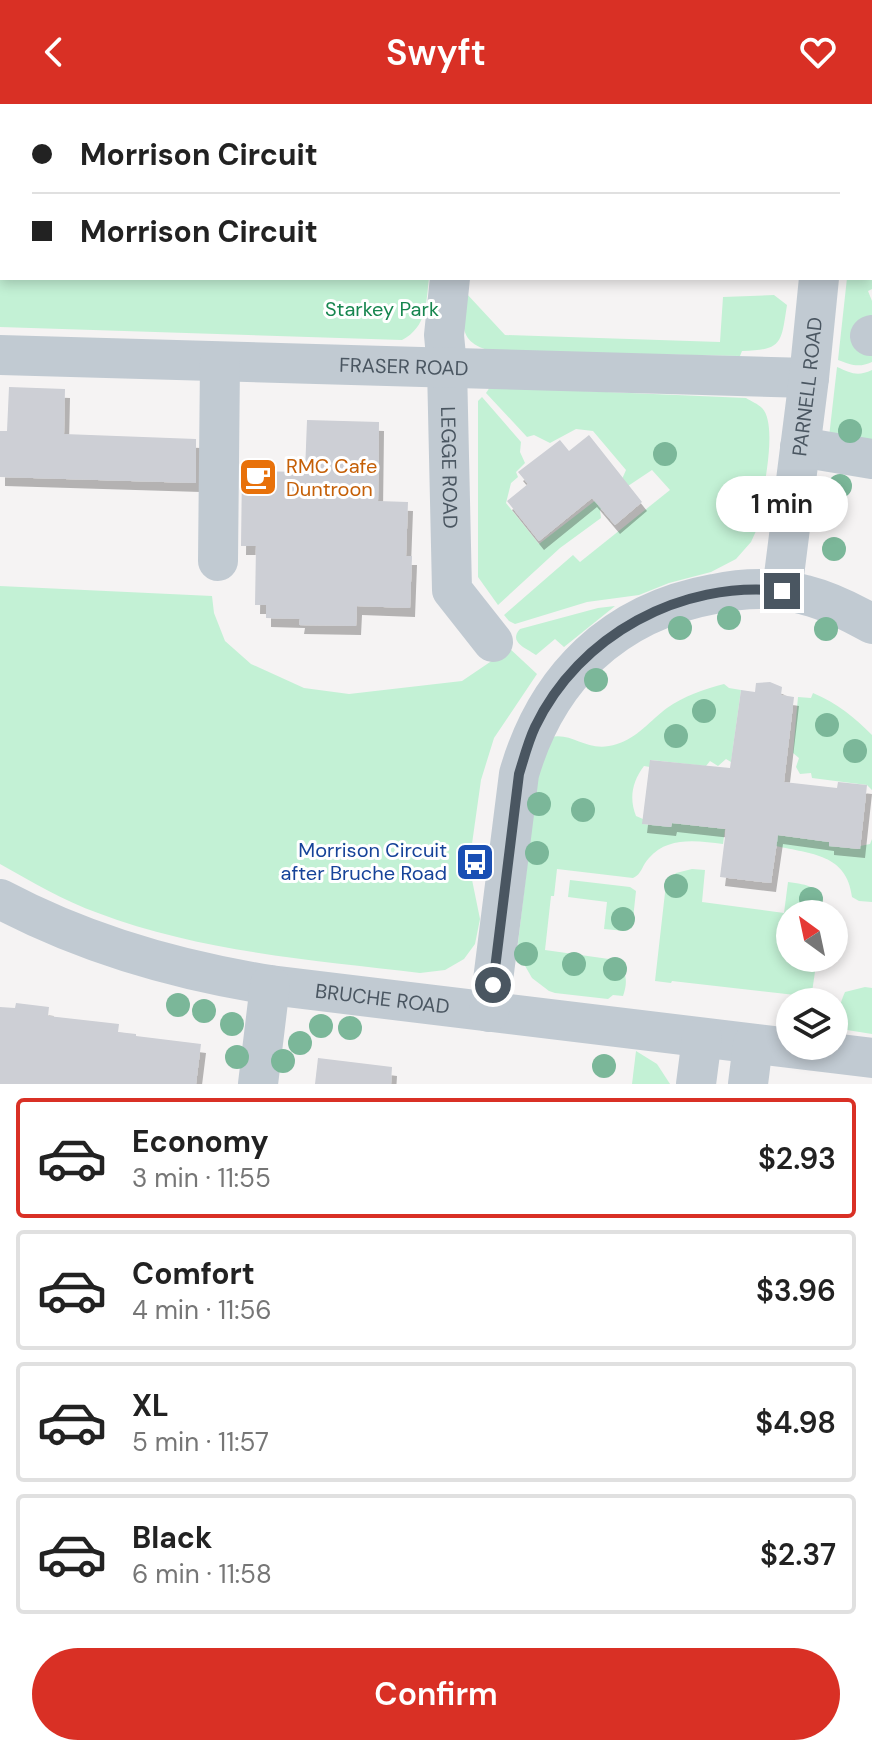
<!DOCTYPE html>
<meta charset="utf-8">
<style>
body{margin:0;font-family:"DM Sans",sans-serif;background:#f2f2f2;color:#222;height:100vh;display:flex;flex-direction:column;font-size:30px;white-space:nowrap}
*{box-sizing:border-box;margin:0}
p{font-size:26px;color:#767676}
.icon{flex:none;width:44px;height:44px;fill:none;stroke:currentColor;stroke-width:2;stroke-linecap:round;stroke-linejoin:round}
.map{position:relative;height:980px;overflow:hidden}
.drawer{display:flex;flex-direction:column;background:#fff;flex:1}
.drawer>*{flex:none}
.guide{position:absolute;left:0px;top:0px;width:872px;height:176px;box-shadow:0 4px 12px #0003;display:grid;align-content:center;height:176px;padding:0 32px;background:#fff}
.needle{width:52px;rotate:327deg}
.buttons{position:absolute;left:776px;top:796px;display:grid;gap:16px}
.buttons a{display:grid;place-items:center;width:72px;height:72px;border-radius:50%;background:#fff;box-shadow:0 4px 12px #0003;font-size:40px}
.end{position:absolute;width:36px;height:36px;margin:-18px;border:10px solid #4a5661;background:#fff;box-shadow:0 0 0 4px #fff}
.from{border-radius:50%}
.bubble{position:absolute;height:56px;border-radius:28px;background:#fff;box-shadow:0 4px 12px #0003;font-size:26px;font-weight:600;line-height:56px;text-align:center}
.guide b{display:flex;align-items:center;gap:28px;height:76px;font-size:30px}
.guide b+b{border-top:2px solid #e0e0e0}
.guide i{width:20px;height:20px;background:#222}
ul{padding:14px 0 0;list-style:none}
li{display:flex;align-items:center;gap:24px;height:120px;margin:0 16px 12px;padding:0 16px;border:4px solid #e0e0e0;border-radius:8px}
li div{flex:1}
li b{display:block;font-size:30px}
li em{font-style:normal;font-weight:600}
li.current{border-color:#d93025}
li>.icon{width:72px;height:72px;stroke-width:1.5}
.cta{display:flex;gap:16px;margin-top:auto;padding:16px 32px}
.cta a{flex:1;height:92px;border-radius:48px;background:#d93025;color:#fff;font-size:32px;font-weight:600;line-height:92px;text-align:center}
header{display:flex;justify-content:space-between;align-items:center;height:104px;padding:0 32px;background:#d93025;color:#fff;font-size:36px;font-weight:600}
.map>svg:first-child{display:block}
.green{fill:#c3f1d5}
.building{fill:#cdcfd5;filter:url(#shadow)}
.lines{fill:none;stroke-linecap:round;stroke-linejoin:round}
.minor{stroke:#c1cad2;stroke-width:40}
.tree{fill:#7bb799}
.route{stroke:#4a5661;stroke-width:10}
.labels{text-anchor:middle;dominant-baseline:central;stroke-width:6;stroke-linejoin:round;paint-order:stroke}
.park-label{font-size:20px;fill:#17864f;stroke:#fff}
.street-label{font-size:20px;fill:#4a5661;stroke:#fff}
.food-label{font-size:20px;fill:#c56008;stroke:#fff;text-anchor:start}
.transit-label{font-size:20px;fill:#164399;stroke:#fff;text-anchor:end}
</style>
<header><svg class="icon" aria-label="back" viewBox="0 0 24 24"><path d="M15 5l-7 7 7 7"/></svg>Swyft<svg class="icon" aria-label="heart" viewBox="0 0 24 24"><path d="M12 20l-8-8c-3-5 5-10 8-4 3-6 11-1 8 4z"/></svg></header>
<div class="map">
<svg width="872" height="980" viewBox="0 0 872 980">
<defs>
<filter id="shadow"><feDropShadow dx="5" dy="9" stdDeviation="0" flood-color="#0004"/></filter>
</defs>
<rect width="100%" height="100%" fill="#f5f3f3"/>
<!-- green -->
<g class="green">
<path d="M 0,0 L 205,0 L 205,2 L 2,2 L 2,174 L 429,174 C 426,199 427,223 402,236 L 0,223 Z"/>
<polygon points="619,0 752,0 755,2 629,2"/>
<path d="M 872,61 L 872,185 L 868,187 L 872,197 L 872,258 C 859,264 851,261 838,256 L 847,174 L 870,174 L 870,63 Z"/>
<path d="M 466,189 L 505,231 L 720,238 L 723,193 L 774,191 L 787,201 C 781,239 783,246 742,247 L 740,252 L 491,247 C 455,237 464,219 466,189 Z"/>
<path d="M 837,263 C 851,269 857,273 872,266 L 872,338 L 829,333 Z"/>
<path d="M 490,283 L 746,294 C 751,297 758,300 762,304 C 780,322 760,402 756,427 L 751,438 L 736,455 L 711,468 L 669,479 L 639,491 L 587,498 L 515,520 L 509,517 L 504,511 L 573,451 L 580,458 L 670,386 L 652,366 L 622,386 L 619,382 L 626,366 L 593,327 L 576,325 L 550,339 L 534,331 L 527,333 L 486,289 Z"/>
<polygon points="482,293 521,338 520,348 525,359 516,368 518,373 511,379 506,399 539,440 605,389 610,395 600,406 601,414 560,444 498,501 478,473 478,297"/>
<path d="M 0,482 L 212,492 L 214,509 L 225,537 L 251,560 L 304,584 L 349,590 L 462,577 L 496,554 L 508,543 L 537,570 L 494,634 L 481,676 L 469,761 L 480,815 L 475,840 L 464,855 L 445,866 L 420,869 C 312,856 201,848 98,809 C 64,797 32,778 0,760 Z"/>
<path d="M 615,502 L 564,543 L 555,535 L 536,551 C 526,544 508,538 520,525 L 598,504 Z"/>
<path d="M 724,580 L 729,584 L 741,586 L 731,658 L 726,655 L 718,662 L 710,657 L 706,662 L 651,656 L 650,663 L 644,662 C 632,678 629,694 636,712 L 643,715 L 643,720 L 671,723 L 672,719 L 725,725 L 723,740 C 698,737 668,732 649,754 C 642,761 642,770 633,774 L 557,765 L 554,792 L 551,792 L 545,846 L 616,856 C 627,867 628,878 623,892 L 613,891 L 608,895 L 555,889 L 549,887 L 532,874 L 520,853 L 518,839 L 527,761 L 528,693 L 551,633 C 574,628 587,650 617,640 C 637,634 651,616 667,604 C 684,592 704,585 724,580 Z"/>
<path d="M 813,589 C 837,599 854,613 872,631 L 872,686 L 867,681 L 812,674 L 811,669 L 800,670 L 796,663 L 799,654 L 793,649 L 798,593 L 811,594 Z"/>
<path d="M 777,731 L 829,738 L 830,742 L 858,745 L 860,742 L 870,740 L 872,735 L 872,798 L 859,797 L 852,793 C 847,750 811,750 776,742 Z"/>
<path d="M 692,765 L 705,766 L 702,798 L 784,809 L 788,778 C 810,781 826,783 822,810 L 790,810 L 790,854 L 817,854 L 811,895 L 795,894 L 795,891 L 672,877 L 671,879 L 655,877 L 666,780 L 676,769 Z"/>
<polygon points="570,776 630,783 636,787 632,824 625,827 604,825 607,798 568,793"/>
<path d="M 865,883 L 872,884 L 872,930 L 847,926 C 837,911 838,904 845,888 Z"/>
<polygon points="636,947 657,960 670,980 632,980"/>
</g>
<!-- building -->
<g class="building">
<polygon points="9,283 65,285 64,330 196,335 196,379 0,373 0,327 7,327"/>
<polygon points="307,316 379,318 378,397 408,398 406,452 412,452 410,504 357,502 356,522 299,521 300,515 266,514 266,501 255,501 256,442 241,442 242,367 305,368"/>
<polygon points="589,331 642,398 615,421 592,394 539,437 507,397 528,380 518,368 560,336 569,347"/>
<polygon points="770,578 782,583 781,591 794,593 784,678 837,684 838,678 867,681 860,745 829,742 829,738 778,731 771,779 720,773 726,725 672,719 671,723 642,720 650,656 730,664 741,586 755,588 756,579"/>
<polygon points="16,899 49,903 48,912 119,920 118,928 136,930 136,932 201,940 196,980 0,980 0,903 15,904"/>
<polygon points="318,954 392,963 391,980 315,980"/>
</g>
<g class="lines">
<!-- minor -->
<g class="minor">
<polyline points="784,0 786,2"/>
<polyline points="469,2 470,0"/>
<polyline points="870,32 872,30"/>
<path id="s1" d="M 450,174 L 444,231 L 447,263 L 452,486 L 493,538"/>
<polyline points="870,232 872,231"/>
<path id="s2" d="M 0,251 L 809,274"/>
<polyline points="800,343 872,355"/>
<polyline points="218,457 220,258"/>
<path id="s3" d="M 782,487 L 809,274 L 819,174"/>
<path id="s4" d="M 0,795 C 85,840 175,866 270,881 L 872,954"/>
<path d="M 489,908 L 519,670 C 547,573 614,508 714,490 C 743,484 776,483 805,491 C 829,497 851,508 872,520"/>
<polyline points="258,980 270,881"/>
<polyline points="696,980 702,934"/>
<polyline points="748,980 753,940"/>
</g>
</g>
<!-- trees -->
<g class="tree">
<circle cx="850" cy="327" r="12"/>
<circle cx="665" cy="350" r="12"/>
<circle cx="840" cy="382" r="12"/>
<circle cx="834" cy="445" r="12"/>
<circle cx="729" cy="514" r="12"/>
<circle cx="680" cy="524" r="12"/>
<circle cx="826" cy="525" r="12"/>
<circle cx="596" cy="576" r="12"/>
<circle cx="704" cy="607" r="12"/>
<circle cx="827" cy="621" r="12"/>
<circle cx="676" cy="632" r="12"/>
<circle cx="855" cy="647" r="12"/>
<circle cx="539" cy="700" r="12"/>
<circle cx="583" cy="706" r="12"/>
<circle cx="537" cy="749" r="12"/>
<circle cx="676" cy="782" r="12"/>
<circle cx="811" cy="795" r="12"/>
<circle cx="623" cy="815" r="12"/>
<circle cx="526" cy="850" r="12"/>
<circle cx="574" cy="860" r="12"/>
<circle cx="615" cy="865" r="12"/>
<circle cx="178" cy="901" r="12"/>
<circle cx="204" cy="907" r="12"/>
<circle cx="232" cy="920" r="12"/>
<circle cx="321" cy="922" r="12"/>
<circle cx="350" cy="924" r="12"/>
<circle cx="300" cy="939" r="12"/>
<circle cx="237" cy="953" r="12"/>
<circle cx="283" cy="957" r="12"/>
<circle cx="604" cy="962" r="12"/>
</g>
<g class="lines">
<!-- route -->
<path class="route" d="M 493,881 L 519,670 C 524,654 528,638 535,623 C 579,531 681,476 782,487"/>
</g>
<!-- icons -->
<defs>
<g id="cafe-square" transform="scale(2)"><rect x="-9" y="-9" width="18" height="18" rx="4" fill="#e8710a" stroke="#fff"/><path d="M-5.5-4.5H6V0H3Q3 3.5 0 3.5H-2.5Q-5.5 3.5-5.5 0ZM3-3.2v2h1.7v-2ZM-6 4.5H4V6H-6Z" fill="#fff"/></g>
<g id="bus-square" transform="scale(2)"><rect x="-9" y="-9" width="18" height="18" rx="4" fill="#1a4fb4" stroke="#fff"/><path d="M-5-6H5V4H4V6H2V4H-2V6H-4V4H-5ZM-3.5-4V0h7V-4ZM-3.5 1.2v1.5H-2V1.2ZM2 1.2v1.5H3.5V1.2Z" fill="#fff"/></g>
</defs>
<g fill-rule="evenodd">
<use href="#cafe-square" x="258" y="373"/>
<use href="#bus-square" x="475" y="758"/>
</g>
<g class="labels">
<!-- park labels -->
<g class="park-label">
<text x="382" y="205">Starkey Park</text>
</g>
<!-- street labels -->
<g class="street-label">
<text stroke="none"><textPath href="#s2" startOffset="404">FRASER ROAD</textPath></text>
<text stroke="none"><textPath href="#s3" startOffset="206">PARNELL ROAD</textPath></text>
<text stroke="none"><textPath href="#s1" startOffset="190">LEGGE ROAD</textPath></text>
<text stroke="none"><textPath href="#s4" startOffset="398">BRUCHE ROAD</textPath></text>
</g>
<!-- food labels -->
<g class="food-label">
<text x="286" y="362">RMC Cafe<tspan x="286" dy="23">Duntroon</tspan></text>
</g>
<!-- transit labels -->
<g class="transit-label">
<text x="447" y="746">Morrison Circuit<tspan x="447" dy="23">after Bruche Road</tspan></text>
</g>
</g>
</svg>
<div class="buttons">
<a><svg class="needle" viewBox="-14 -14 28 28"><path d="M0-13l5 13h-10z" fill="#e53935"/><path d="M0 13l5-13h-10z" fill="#767676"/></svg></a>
<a><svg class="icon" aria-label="layers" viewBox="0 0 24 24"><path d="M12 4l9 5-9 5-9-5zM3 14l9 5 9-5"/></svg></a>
</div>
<i class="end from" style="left:493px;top:881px"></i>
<i class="end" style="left:782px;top:487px"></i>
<div class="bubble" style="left:716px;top:372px;width:132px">1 min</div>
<div class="guide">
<b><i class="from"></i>Morrison Circuit</b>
<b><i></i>Morrison Circuit</b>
</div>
</div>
<section class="drawer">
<ul>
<li class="current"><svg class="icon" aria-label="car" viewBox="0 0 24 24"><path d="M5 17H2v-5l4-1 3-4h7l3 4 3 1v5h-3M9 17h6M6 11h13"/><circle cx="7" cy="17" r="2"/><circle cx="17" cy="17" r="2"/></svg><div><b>Economy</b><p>3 min · 11:55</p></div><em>$2.93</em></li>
<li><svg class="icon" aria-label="car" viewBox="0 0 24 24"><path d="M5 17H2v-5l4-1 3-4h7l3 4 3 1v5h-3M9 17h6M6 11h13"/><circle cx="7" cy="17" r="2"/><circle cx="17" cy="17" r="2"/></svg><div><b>Comfort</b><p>4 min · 11:56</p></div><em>$3.96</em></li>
<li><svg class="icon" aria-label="car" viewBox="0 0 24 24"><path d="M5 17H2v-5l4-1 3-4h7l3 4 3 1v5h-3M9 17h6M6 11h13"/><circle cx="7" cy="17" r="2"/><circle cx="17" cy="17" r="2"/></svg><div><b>XL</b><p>5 min · 11:57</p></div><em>$4.98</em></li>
<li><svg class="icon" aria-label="car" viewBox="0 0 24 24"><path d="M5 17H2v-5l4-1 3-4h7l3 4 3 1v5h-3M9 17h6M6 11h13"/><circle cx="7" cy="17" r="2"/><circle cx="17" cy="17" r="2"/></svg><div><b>Black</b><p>6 min · 11:58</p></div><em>$2.37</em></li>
</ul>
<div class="cta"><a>Confirm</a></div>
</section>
